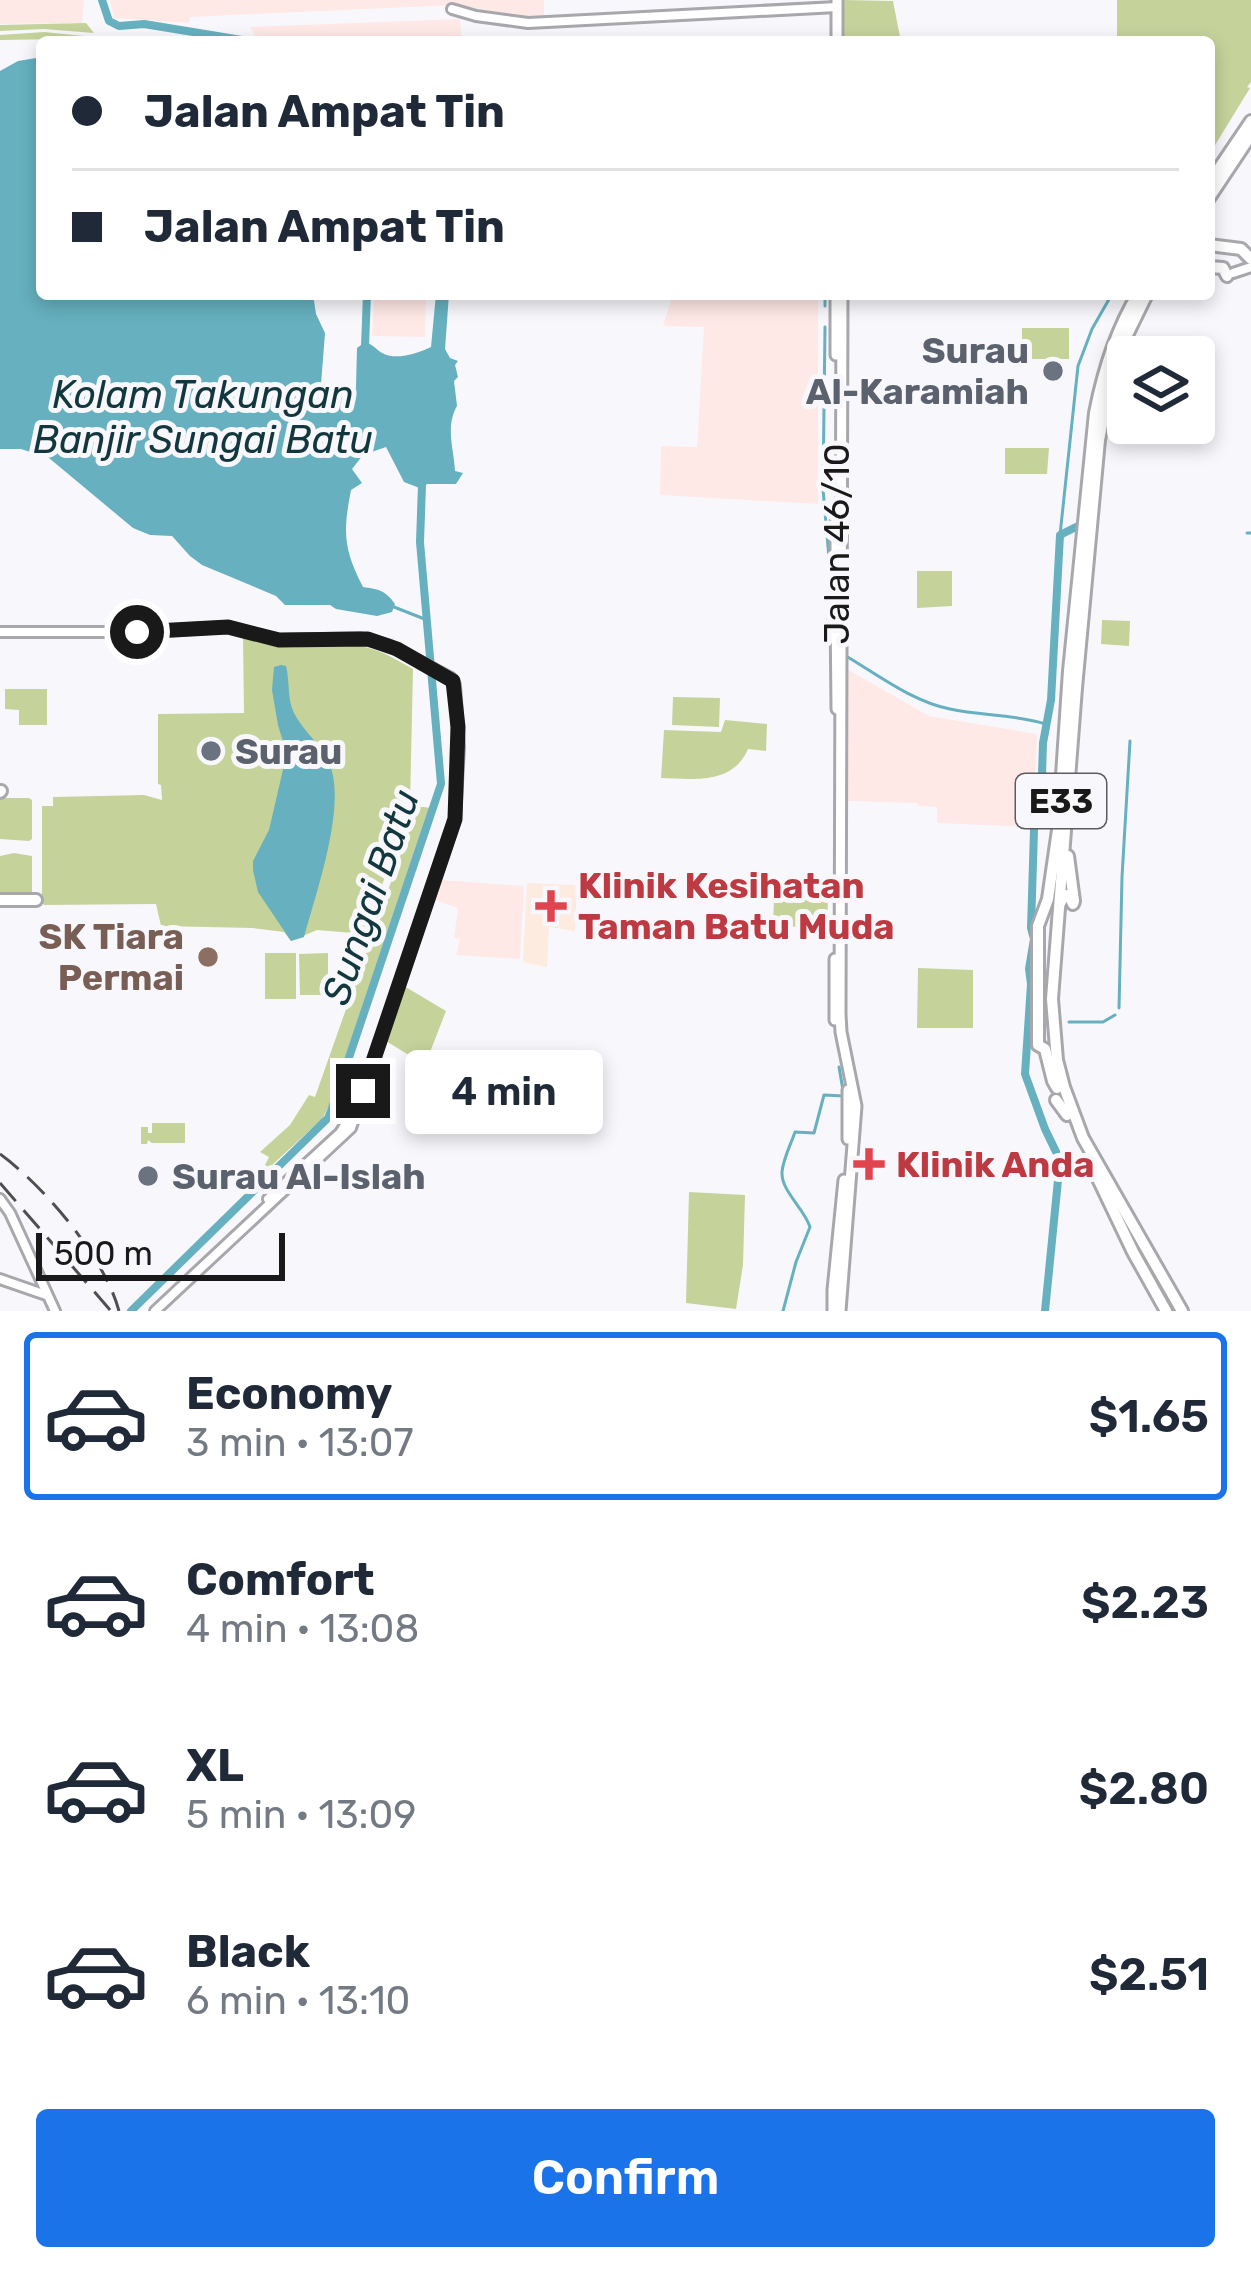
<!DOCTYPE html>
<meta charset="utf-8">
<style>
body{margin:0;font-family:Rubik,sans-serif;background:#f2f2f3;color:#1f2937;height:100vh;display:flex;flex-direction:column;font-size:45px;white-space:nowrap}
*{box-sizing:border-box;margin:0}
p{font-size:39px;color:#747a83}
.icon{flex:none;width:66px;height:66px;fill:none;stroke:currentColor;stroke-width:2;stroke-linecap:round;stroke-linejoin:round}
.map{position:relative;height:1311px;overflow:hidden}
.details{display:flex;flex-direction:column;background:#fff;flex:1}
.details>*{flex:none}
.guide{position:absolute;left:36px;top:36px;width:1179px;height:264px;border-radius:12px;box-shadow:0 6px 18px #0003;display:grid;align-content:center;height:264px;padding:0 36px;background:#fff}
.fabs{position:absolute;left:1107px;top:336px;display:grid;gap:24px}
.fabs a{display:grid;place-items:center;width:108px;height:108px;border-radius:12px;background:#fff;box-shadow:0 6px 18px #0003;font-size:60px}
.scale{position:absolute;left:36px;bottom:30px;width:249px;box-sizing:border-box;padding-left:12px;border:6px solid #19191a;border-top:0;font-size:33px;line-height:42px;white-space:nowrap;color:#19191a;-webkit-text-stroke:9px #f8f8fc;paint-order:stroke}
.end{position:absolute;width:54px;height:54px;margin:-27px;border:15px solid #19191a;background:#fff;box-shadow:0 0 0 6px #fff}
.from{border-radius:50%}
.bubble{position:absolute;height:84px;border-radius:12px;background:#fff;box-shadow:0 6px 18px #0003;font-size:39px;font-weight:600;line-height:84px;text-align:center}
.guide b{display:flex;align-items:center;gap:42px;height:114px;font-size:45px}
.guide b+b{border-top:3px solid #e0e1e3}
.guide i{width:30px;height:30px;background:#1f2937}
ul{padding:21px 0 0;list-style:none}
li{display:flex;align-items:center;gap:36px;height:168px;margin:0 24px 18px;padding:0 12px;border:6px solid transparent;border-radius:12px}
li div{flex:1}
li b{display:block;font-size:45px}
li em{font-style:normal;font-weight:600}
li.current{border-color:#1a73e8}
li>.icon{width:108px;height:108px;stroke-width:1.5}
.primary-button{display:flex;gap:24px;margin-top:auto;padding:24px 36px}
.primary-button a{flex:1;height:138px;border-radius:12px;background:#1a73e8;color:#fff;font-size:48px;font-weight:600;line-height:138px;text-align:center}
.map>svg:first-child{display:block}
.industrial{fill:#ffe9e6}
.medical{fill:#fdebe0}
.green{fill:#c5d29a}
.water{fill:#66b0bf}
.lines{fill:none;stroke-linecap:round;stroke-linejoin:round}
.stream{stroke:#66b0bf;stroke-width:3}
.river{stroke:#66b0bf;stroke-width:8}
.secondary-casing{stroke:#a8a8ac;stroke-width:14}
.primary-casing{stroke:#a8a8ac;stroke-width:15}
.highway-casing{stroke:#a8a8ac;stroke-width:16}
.secondary{stroke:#fff;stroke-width:8}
.primary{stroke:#fff;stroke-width:9}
.highway{stroke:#fff;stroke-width:10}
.rail{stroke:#4f4f50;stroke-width:3;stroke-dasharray:24 12;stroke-linecap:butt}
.route{stroke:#19191a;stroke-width:15}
.worship-dot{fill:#6b7280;stroke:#f8f8fc;stroke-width:4.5}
.health-dot{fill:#e0444e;stroke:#f8f8fc;stroke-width:4.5}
.education-dot{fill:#8d6e63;stroke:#f8f8fc;stroke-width:4.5}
.labels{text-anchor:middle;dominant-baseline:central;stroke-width:10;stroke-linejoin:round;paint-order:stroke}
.shield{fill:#f8f8fc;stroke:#5c5c5e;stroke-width:3}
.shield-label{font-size:33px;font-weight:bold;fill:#19191a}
.worship-label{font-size:36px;font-weight:bold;fill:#5b616d;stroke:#f8f8fc;text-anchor:start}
.street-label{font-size:36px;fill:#19191a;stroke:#f8f8fc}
.health-label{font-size:36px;font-weight:bold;fill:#be3a42;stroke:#f8f8fc;text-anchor:start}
.education-label{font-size:36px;font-weight:bold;fill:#785e54;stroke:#f8f8fc;text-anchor:end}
.water-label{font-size:39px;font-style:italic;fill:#13373e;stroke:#f8f8fc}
</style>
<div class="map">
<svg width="1251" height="1311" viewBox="0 0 1251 1311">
<rect width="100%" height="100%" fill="#f8f8fc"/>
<!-- industrial -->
<g class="industrial">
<polygon points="0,0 84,0 82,23 0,24"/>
<polygon points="110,0 544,0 544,16 518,16 457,5 190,17 189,23 114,18"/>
<polygon points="460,19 462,42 288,42 277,38 255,36 250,27"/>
<polygon points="374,294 426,294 425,337 372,336"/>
<polygon points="673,294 818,294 818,504 660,495 661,446 697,447 704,327 663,326"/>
<polygon points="847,669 929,716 1037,734 1034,803 1028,827 937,823 937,807 918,806 917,803 847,801"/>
<polygon points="440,880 524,886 520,959 456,955 460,939 454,938 458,908 435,900"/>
</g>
<!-- medical -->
<polygon class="medical" points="527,883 577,885 575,931 549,927 547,967 523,962"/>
<!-- green -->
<g class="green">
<polygon points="843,0 893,1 901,42 844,42"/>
<polygon points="1117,0 1251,0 1251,82 1247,87 1250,88 1209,155 1209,42 1117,42"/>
<polygon points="86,23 94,33 44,29 0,31 0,25"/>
<polygon points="44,32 143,42 78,42 63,39 0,40 0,35"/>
<rect x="1022" y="328" width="47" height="31"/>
<polygon points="1005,448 1049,448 1047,474 1005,474"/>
<polygon points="917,571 952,571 952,606 917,608"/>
<polygon points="1102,620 1130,621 1129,646 1101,644"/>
<path d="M 243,636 C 293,659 323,638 369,648 C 384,652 399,661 413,669 L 410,805 L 365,934 L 317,930 L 291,941 L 284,932 L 253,928 L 161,926 L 156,904 L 44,905 L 42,902 L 42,806 L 53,806 L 53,797 L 144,795 L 162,800 L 161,785 L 158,784 L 158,714 L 244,713 Z"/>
<polygon points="5,689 47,689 47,725 19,725 19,710 5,709"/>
<polygon points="673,697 720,698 719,727 672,725"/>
<path d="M 725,720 L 767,724 L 766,751 L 748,749 C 733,785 693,779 661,778 L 664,730 L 721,732 Z"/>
<polygon points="0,798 29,798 32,800 32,839 29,841 0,839"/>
<polygon points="415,806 431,808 329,1106 322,1119 259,1177 269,1157 260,1152 290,1125 309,1095 315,1097 411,825"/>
<polygon points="14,853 32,856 32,894 29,896 0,896 0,856"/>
<polygon points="774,897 828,899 827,928 773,926"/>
<rect x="265" y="953" width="31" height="46"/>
<polygon points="328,953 328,995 300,995 299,954"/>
<polygon points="918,968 973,970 973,1028 917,1028"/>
<polygon points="404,986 446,1011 425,1065 386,1041"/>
<polygon points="152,1123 185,1123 185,1143 152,1143 148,1140 147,1144 141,1144 141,1127 148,1127 148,1133 152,1133"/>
<polygon points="689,1192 745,1195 743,1265 736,1309 686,1303"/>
</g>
<!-- water -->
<g class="water">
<path d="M 42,57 L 42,294 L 313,294 L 316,314 L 325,333 L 321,384 L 323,389 L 335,394 L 356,388 L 357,348 L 365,342 C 372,344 376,349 382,353 C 395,361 419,353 431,347 L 436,294 L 449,294 L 445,349 L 450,358 L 458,361 L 455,365 L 458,377 L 454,381 L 457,406 C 445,427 454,449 455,471 L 463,473 L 456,484 L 427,484 L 422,489 L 404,482 L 386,447 L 363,455 L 352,469 L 362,483 L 351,490 C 343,532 343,548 363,587 C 379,589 386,591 395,604 L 392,612 L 377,616 L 336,609 L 330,605 L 285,605 L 276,596 L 202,565 L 190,556 L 172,536 L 150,535 L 133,528 L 49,458 L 21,449 L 0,449 L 0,71 L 18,61 Z"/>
<path d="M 281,665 L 286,666 C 290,682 287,699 294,713 C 304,733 325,747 331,768 C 345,811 316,893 304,937 L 291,941 L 258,892 L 253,870 L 253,861 L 269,830 L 285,761 L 285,748 L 278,725 L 272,690 L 274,667 Z"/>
</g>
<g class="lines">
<!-- stream -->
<g class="stream">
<polyline points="825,294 825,306"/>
<polyline points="825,327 823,489 830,569"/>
<polyline points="1247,533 1251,533"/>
<polyline points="1060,535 1078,366 1092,329 1112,294"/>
<polyline points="830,580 827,636 832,648"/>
<polyline points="394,607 427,620"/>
<path d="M 846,656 C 878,675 913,702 950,709 C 982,716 1014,714 1046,724"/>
<polyline points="1119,1008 1122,877 1130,741"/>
<polyline points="1069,1022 1103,1022 1115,1015"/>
<path d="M 783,1311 L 796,1262 L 810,1227 C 804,1208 781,1191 782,1172 C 783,1159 791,1144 795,1132 L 814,1133 L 824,1095 L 844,1096 L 839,1067"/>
</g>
<!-- river -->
<g class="river">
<polyline points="102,0 109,21 119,26 144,24 254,42"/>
<polyline points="365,346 367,294"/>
<polyline points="1041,805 1043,743 1051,700 1060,535 1076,527"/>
<polyline points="1034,830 1031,928 1034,939 1029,969 1031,984 1025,1074 1045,1129 1060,1160 1045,1311"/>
<polyline points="131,1311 328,1118 331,1111 441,784 420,542 422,485 420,483"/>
</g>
<!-- secondary casing -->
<g class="secondary-casing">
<g id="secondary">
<polyline points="452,9 476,16 528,23 837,7"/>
<polyline points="1233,273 1251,267"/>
<polyline points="0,632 137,632 228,627 279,640 360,638 388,645 451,678 455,685 459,747 455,819 351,1128 155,1311"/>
<polyline points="0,1199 10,1213 55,1311"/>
<polyline points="268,1199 340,1133 350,1117"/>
<polyline points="0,1279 46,1295"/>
</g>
</g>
<!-- primary casing -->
<g class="primary-casing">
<g id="primary">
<polyline points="837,0 837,42"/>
<polyline points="836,294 836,355"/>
<polyline points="836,521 836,571"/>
<polyline points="836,611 837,709"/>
<polyline points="835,1020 835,959"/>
<polyline points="848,1139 848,1090"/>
<polyline points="833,1311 833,1290 844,1180"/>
<polyline points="840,1311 856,1106 841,1032 840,1014 842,294"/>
</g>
</g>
<!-- highway casing -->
<g class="highway-casing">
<g id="highway">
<polyline points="1209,183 1251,121"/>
<polyline points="1209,198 1251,135"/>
<polyline points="1209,245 1241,249 1251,259"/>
<polyline points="1209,267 1223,268 1227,276"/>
<polyline points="1147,294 1126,337 1112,375 1099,440 1076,688 1052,999 1057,1060 1064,1087 1083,1138 1182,1311"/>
<polyline points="0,792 1,791"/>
<path d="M 1058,835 L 1069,671 L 1095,413 C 1103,372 1116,330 1138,294"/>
<polyline points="0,900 36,900"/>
<polyline points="1060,903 1065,895 1070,897 1073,904 1074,901 1068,856"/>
<polyline points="1057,1088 1053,1081 1045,1049 1038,1045 1038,926 1048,899 1058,830"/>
<polyline points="1056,1100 1067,1115"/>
<polyline points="1092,1166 1133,1252 1166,1311"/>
</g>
</g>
<!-- secondary -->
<use href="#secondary" class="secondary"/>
<!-- primary -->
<use href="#primary" class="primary"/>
<!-- highway -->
<use href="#highway" class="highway"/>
<!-- rail -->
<g class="rail">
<path d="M 0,1154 C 44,1186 105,1258 119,1311"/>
<polyline points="0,1183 111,1311"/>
</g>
</g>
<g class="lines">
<!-- route -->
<polyline class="route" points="137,632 228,627 279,640 368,639 397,649 453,681 458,727 455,819 363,1091"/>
</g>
<!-- markers -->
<g class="worship-dot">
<circle cx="1053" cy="371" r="12"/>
<circle cx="211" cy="751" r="12"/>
<circle cx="148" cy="1176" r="12"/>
</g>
<g class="health-dot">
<path d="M545 888h12v12h12v12h-12v12h-12v-12h-12v-12h12z"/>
<path d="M863 1146h12v12h12v12h-12v12h-12v-12h-12v-12h12z"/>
</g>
<circle class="education-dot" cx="208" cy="957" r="12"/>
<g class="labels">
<!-- shield labels -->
<rect class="shield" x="1016" y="774" width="90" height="54" rx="9"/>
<g class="shield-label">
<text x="1061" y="801">E33</text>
</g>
<!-- worship labels -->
<g class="worship-label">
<text x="1029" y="350" text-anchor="end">Surau<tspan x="1029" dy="41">Al-Karamiah</tspan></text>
<text x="235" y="751">Surau</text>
<text x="172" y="1176">Surau Al-Islah</text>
</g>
<!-- street labels -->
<g class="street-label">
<text transform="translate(836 544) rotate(-90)">Jalan 46/10</text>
</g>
<!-- health labels -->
<g class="health-label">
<text x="578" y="885">Klinik Kesihatan<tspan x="578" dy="41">Taman Batu Muda</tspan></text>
<text x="896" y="1164">Klinik Anda</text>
</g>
<!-- education labels -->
<g class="education-label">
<text x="184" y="936">SK Tiara<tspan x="184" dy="41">Permai</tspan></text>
</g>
<!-- water labels -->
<g class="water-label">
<text x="203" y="395">Kolam Takungan<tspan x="203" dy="45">Banjir Sungai Batu</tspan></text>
<text transform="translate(371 897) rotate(-71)">Sungai Batu</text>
</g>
</g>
</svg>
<div class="fabs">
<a><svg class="icon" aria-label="layers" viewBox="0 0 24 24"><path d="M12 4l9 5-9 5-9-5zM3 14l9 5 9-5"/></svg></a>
</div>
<div class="scale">500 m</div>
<i class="end from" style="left:137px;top:632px"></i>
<i class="end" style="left:363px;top:1091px"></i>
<div class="bubble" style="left:405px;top:1050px;width:198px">4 min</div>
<div class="guide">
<b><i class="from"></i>Jalan Ampat Tin</b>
<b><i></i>Jalan Ampat Tin</b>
</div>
</div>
<section class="details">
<ul>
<li class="current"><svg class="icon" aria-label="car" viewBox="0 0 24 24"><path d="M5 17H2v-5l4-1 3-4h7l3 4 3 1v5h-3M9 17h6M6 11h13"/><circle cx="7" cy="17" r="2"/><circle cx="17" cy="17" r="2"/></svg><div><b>Economy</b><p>3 min · 13:07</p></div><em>$1.65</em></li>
<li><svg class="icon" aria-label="car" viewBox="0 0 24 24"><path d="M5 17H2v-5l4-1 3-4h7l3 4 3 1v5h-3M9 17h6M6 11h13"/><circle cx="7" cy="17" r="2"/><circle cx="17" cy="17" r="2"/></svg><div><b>Comfort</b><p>4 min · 13:08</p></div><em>$2.23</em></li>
<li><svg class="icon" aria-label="car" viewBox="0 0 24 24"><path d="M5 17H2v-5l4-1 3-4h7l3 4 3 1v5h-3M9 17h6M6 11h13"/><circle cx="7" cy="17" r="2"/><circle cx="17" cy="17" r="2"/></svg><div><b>XL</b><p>5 min · 13:09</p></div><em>$2.80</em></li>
<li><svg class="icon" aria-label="car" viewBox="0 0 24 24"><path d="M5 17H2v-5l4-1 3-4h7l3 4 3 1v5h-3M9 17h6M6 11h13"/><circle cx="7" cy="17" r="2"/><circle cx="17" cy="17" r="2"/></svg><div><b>Black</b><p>6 min · 13:10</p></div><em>$2.51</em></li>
</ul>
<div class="primary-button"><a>Confirm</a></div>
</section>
